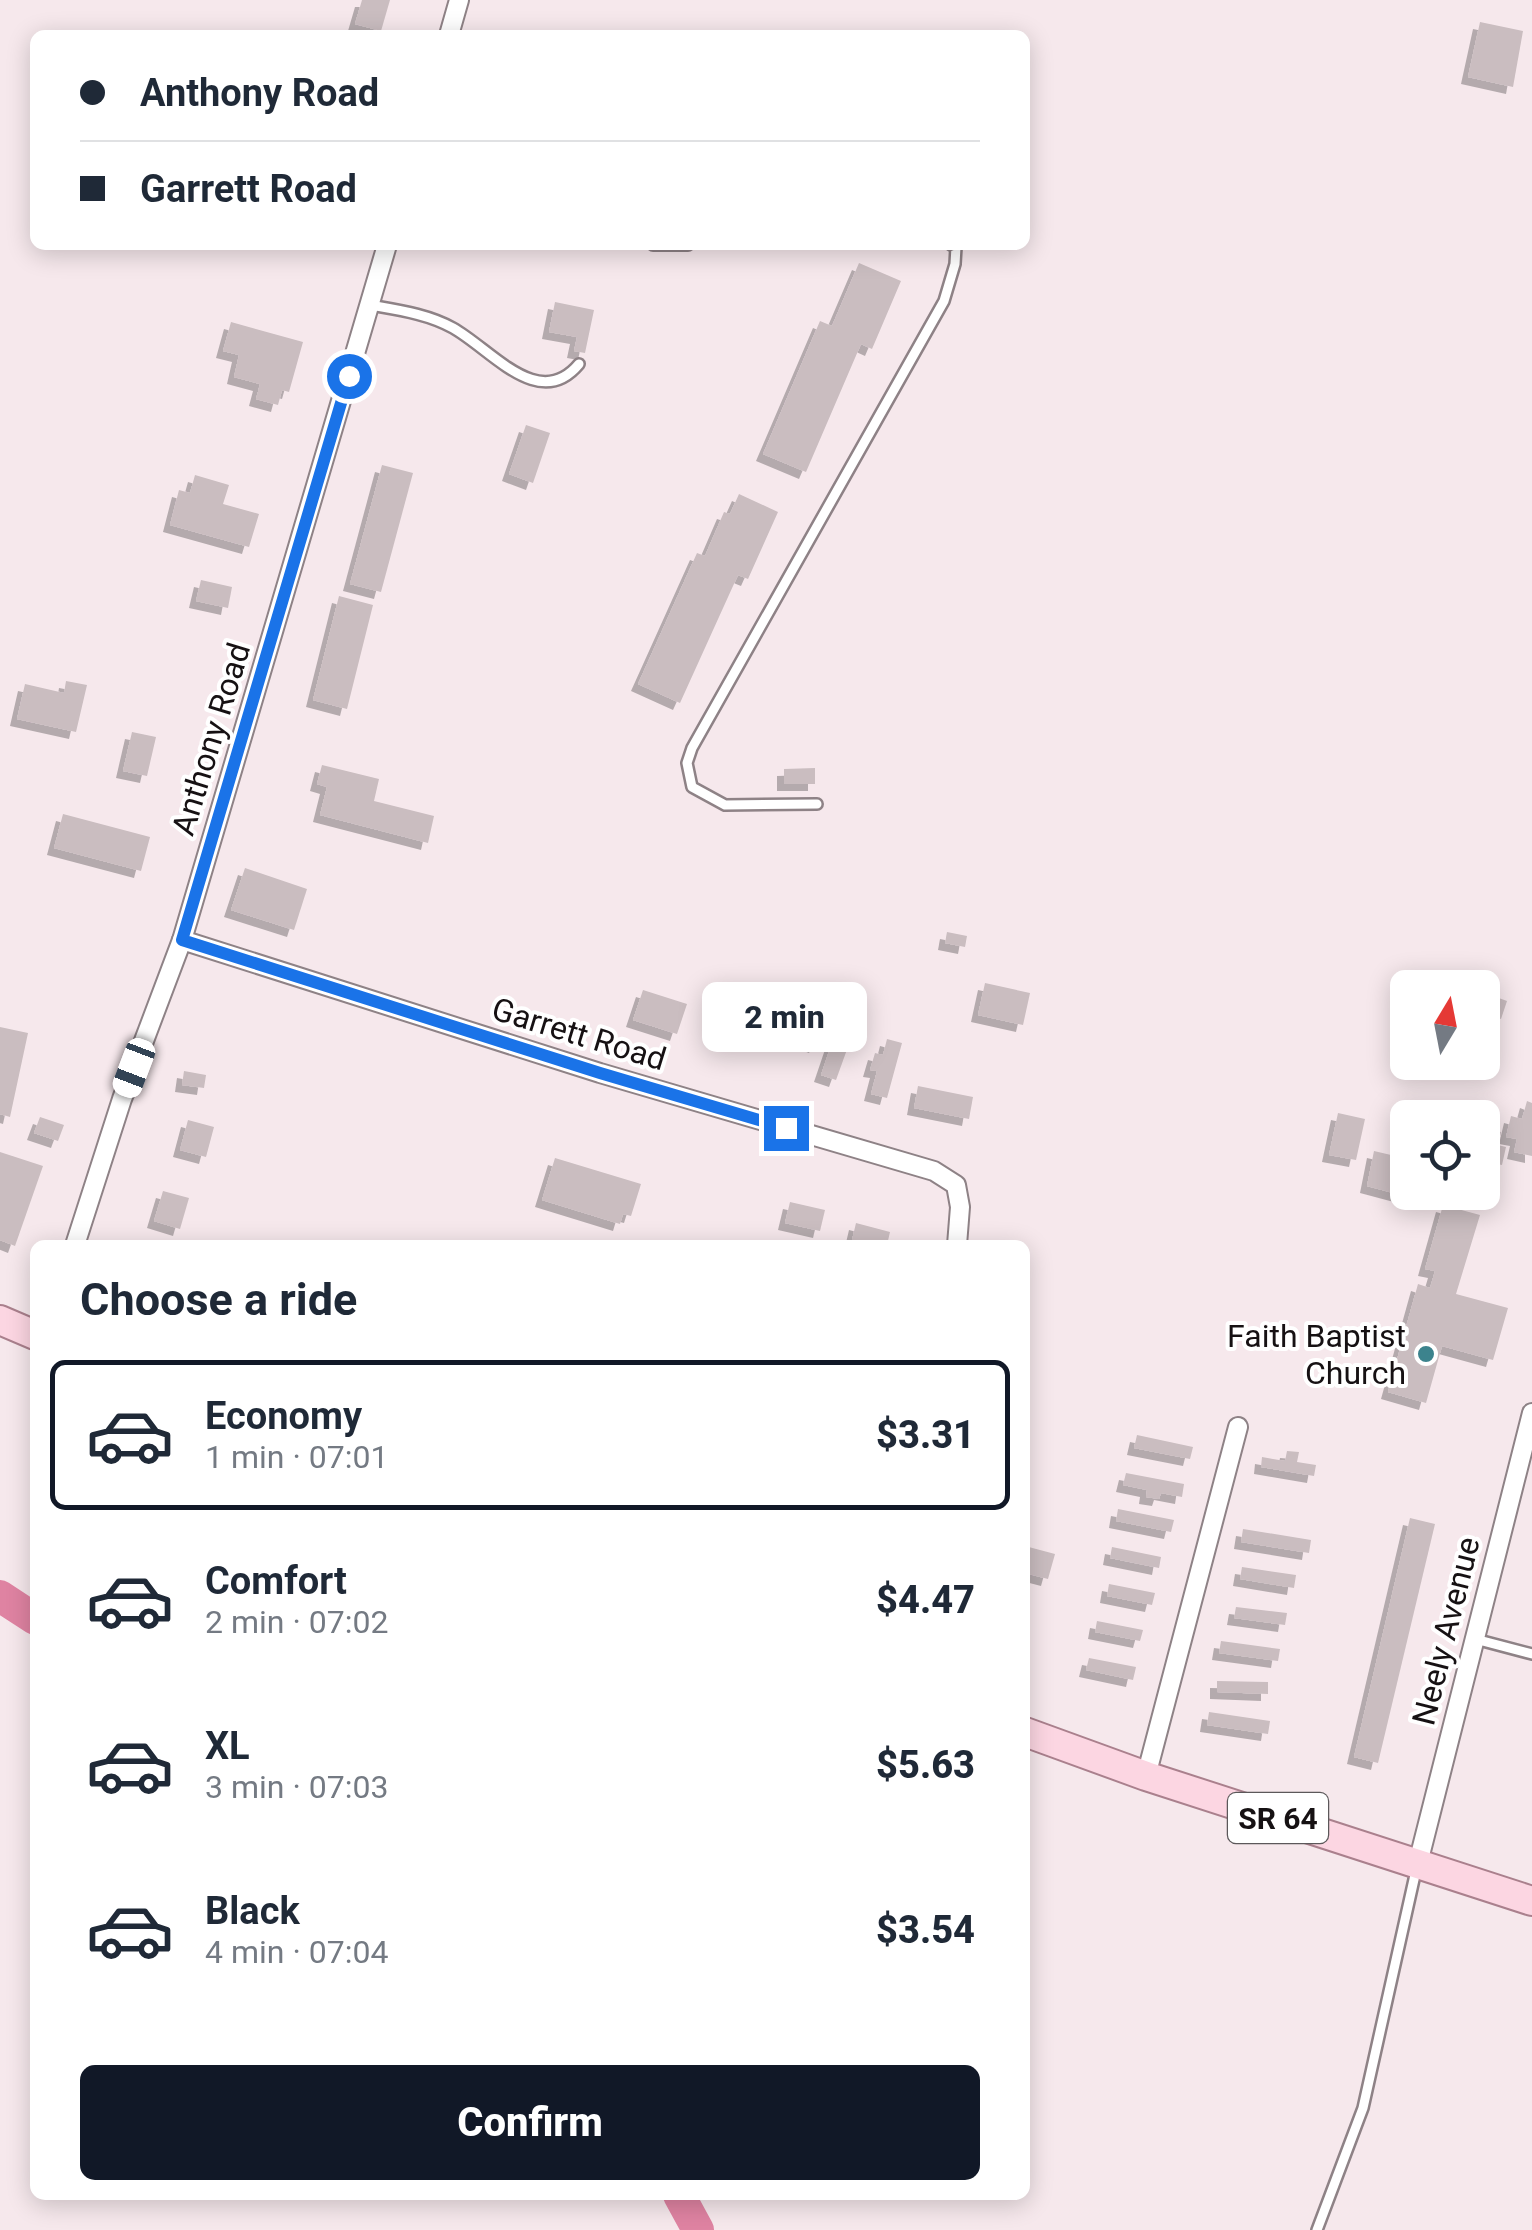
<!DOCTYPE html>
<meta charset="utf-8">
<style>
body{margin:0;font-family:Roboto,sans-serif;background:#f2f2f3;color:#1f2937;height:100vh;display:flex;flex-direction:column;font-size:38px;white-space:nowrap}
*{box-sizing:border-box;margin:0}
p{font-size:32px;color:#747a83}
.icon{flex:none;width:55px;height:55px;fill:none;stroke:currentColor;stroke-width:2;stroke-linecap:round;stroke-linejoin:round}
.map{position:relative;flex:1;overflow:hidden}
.drawer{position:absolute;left:30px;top:1240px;width:1000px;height:960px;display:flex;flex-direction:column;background:#fff;border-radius:15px;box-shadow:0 5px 25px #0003}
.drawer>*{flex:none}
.hud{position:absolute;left:30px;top:30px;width:1000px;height:220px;border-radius:15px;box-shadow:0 5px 25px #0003;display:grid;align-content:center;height:220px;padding:0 50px;background:#fff}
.needle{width:65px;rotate:10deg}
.controls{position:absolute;left:1390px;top:970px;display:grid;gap:20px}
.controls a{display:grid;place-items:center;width:110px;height:110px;border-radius:15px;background:#fff;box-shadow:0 5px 25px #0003;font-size:50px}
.end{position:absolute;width:45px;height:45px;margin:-22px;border:12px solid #1a73e8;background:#fff;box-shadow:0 0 0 5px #fff}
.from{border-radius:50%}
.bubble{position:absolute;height:70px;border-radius:15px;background:#fff;box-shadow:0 5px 25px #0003;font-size:32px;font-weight:800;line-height:70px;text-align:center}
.car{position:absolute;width:30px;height:60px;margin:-30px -15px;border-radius:12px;box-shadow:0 0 8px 2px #0007;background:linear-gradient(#fff 24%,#345 0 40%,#fff 0 76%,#345 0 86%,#fff 0)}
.hud b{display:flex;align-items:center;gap:35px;height:95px;font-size:38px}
.hud b+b{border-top:2px solid #e0e1e3}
.hud i{width:25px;height:25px;background:#1f2937}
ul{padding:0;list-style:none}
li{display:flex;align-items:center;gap:30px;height:150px;margin:0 20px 15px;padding:0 30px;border:5px solid transparent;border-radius:15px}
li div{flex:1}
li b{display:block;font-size:38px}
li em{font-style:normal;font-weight:800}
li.on{border-color:#111827}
li>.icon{width:90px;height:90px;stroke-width:1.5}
h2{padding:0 50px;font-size:45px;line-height:120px}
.cta{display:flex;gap:20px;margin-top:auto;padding:20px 50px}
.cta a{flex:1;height:115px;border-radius:15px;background:#111827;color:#fff;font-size:40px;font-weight:800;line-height:115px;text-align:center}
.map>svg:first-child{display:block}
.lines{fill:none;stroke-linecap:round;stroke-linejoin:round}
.river{stroke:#df83a2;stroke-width:32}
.building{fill:#cabdc0;filter:url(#shadow)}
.service-casing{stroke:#8e8286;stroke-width:14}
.minor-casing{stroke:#8e8286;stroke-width:22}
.primary-casing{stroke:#aa808d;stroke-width:32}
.service{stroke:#fff;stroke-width:9}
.minor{stroke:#fff;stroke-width:18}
.primary{stroke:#fcd6e2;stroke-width:28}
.route{stroke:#1a73e8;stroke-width:12}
.poi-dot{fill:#3c838d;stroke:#fff;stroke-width:4}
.labels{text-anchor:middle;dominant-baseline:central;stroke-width:8;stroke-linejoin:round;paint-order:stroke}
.shield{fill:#fff;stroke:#5c585a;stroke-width:2.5}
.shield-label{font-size:30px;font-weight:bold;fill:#161113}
.street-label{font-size:32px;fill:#161113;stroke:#fff}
.poi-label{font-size:32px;fill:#161113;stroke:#fff;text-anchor:end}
</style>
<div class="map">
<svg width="1532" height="2230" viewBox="0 0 1532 2230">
<defs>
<filter id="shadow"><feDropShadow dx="-7" dy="7" stdDeviation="0" flood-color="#0004"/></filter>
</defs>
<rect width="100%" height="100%" fill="#f6e8ec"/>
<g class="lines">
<!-- river -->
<g class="river">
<polyline points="0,1596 35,1619"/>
<polyline points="679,2195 698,2230"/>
</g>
</g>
<!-- building -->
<g class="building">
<polygon points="362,0 390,0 381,31 355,24"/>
<polygon points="1480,22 1523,31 1513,87 1468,77"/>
<polygon points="859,263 901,281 872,349 861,344 806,472 763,454 820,321 832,326"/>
<polygon points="555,302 594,310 585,353 574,351 577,337 549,332"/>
<polygon points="231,322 303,342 289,392 282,390 278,405 256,399 260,384 234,377 239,355 223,351"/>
<polygon points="526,425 550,433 533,483 509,474"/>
<polygon points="382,465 413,473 381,592 350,584"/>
<polygon points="195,475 229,485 223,504 259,514 249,547 170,525 179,490 190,493"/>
<polygon points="739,494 778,512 748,579 738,575 680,703 638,684 697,553 705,556 724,512 730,514"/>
<polygon points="201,580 232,587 228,608 196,601"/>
<polygon points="339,596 373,605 347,709 313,700"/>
<polygon points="66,681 87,685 76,732 17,719 25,684 64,693"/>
<polygon points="132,732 156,737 147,776 123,771"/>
<polygon points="322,765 379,779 374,801 434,816 428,843 320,815 327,787 317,784"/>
<polygon points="815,768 815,784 784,784 784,769"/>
<polygon points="63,814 150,837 141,871 54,848"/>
<polygon points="245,868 307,889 294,930 231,910"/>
<polygon points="947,932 967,936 965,947 945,943"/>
<polygon points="985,983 1030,993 1023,1025 978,1015"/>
<polygon points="643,990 687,1004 677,1034 633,1020"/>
<polygon points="1496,997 1507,1001 1501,1019 1489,1015"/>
<polygon points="842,1013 858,1019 836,1080 821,1075"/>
<polygon points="809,1025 823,1030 816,1046 803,1041"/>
<polygon points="0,1027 28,1033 10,1117 0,1114"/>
<polygon points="887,1039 902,1043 887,1098 871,1094 877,1071 870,1070 875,1053 883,1055"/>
<polygon points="184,1071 206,1075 204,1088 182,1085"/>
<polygon points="918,1086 973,1097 969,1119 914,1108"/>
<polygon points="1527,1101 1532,1103 1532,1156 1514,1152 1517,1139 1506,1137 1511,1116 1522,1119"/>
<polygon points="1338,1113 1365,1119 1356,1160 1329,1155"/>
<polygon points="40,1117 64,1125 58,1141 34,1133"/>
<polygon points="188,1120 214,1127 206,1157 180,1150"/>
<polygon points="1484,1128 1501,1132 1498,1145 1506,1147 1502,1165 1482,1161"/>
<polygon points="1374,1151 1408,1159 1408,1192 1413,1192 1412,1198 1367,1186"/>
<polygon points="0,1152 43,1166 15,1246 0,1240"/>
<polygon points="555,1158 641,1184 631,1216 623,1214 620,1224 542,1200"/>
<polygon points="163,1191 189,1198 180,1229 154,1221"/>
<polygon points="790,1202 825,1210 820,1231 785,1223"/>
<polygon points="1443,1205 1480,1215 1456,1294 1508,1308 1493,1360 1442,1346 1426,1403 1388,1392 1418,1284 1430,1288 1435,1271 1425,1269"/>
<polygon points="856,1223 890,1232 887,1245 861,1245 862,1242 852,1240"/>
<polygon points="1137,1435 1193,1447 1190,1459 1134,1448"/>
<polygon points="1287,1451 1299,1452 1297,1462 1316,1465 1314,1476 1261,1467 1262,1457 1285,1461"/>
<polygon points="1126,1473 1184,1484 1182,1497 1161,1493 1159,1499 1146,1497 1147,1490 1123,1485"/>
<polygon points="1118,1509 1174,1520 1171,1532 1116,1521"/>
<polygon points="1410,1518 1435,1524 1378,1763 1354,1757"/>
<polygon points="1243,1529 1311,1540 1309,1553 1241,1542"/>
<polygon points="1025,1546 1055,1554 1048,1579 1025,1573"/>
<polygon points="1112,1547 1161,1557 1159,1568 1110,1558"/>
<polygon points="1242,1567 1296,1575 1294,1588 1240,1579"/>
<polygon points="1109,1584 1155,1593 1152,1605 1107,1596"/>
<polygon points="1236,1607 1287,1613 1285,1625 1234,1618"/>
<polygon points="1097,1621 1143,1630 1140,1641 1095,1632"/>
<polygon points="1221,1641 1280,1649 1278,1661 1219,1653"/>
<polygon points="1089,1658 1136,1667 1133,1680 1086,1670"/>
<polygon points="1217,1681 1268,1682 1268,1694 1217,1692"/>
<polygon points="1209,1712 1270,1721 1268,1734 1207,1725"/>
</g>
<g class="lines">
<!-- service casing -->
<g class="service-casing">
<g id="service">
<polyline points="653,245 688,245"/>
<path d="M 370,305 C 398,310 428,314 453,328 C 492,350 539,412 579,364"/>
<polyline points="817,804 725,805 692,787 687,763 692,748 944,301 955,264 956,247 951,245"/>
<polyline points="1475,1639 1532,1654"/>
<polyline points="1317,2230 1363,2108 1417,1866"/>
</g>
</g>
<!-- minor casing -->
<g class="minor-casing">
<g id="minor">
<polyline points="449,35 459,0"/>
<polyline points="182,940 600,1073 934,1171 956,1185 960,1207 957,1245"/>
<polyline points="75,1245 122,1099 182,940 387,245"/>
<polyline points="1146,1776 1238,1427"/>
<polyline points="1418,1863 1532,1413"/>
</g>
</g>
<!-- primary casing -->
<g class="primary-casing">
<g id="primary">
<polyline points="0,1320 35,1335"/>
<polyline points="1025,1732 1146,1776 1532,1901"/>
</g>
</g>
<!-- service -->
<use href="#service" class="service"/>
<!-- minor -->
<use href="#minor" class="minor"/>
<!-- primary -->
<use href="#primary" class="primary"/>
</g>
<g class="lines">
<!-- route -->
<polyline class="route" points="349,376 182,940 600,1073 786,1128"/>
</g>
<!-- markers -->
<circle class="poi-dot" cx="1426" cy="1354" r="10"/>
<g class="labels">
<!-- shield labels -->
<rect class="shield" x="1228" y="1793" width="100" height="50" rx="8"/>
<g class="shield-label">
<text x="1278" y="1818">SR 64</text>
</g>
<!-- street labels -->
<g class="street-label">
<text transform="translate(211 739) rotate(-73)">Anthony Road</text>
<text transform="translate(579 1034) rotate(17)">Garrett Road</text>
<text transform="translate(1446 1631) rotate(-76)">Neely Avenue</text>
</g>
<!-- poi labels -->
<g class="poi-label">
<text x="1406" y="1336">Faith Baptist<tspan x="1406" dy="37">Church</tspan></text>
</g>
</g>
</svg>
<div class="controls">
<a><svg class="needle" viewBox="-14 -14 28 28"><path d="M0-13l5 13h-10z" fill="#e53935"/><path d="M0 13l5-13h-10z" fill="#747a83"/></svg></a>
<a><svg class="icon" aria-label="locate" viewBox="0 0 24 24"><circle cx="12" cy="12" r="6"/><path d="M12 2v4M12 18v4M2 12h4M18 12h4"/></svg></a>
</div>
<i class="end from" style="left:349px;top:376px"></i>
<i class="end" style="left:786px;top:1128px"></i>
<div class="bubble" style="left:702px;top:982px;width:165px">2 min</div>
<i class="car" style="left:134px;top:1068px;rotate:201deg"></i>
<div class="hud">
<b><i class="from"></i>Anthony Road</b>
<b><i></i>Garrett Road</b>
</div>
<section class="drawer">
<h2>Choose a ride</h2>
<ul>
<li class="on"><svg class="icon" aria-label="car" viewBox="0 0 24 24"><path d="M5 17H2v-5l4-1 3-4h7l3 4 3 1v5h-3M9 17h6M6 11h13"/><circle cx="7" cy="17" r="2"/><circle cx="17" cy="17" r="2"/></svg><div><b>Economy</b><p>1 min · 07:01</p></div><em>$3.31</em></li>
<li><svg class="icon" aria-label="car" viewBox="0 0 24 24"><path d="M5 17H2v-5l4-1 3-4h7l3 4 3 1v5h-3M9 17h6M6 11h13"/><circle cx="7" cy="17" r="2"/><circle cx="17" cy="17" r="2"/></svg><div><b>Comfort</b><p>2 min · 07:02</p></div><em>$4.47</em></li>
<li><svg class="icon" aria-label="car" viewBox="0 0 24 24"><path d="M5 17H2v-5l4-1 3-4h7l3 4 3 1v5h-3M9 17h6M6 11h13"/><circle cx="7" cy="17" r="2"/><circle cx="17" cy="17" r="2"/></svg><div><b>XL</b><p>3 min · 07:03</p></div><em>$5.63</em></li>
<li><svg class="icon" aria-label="car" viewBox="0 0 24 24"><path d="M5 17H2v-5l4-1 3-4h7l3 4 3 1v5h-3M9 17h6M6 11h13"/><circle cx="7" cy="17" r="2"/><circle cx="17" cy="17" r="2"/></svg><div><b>Black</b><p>4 min · 07:04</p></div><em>$3.54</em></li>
</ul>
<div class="cta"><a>Confirm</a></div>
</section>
</div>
